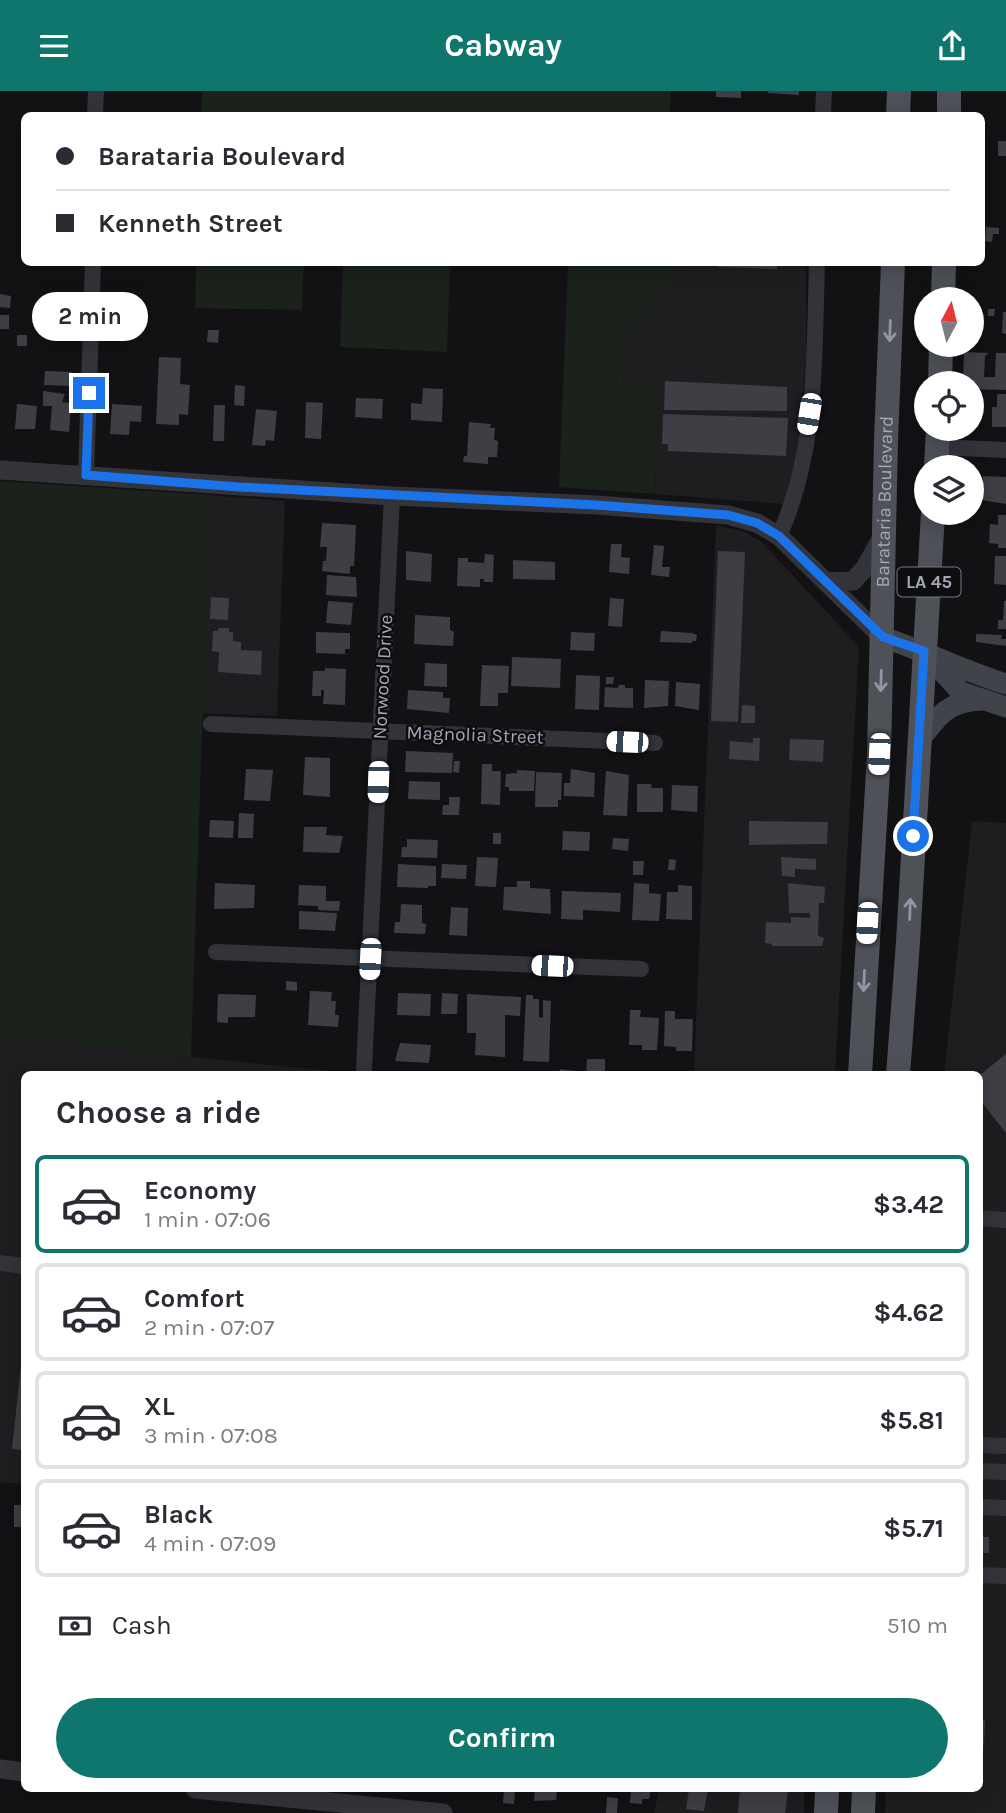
<!DOCTYPE html>
<meta charset="utf-8">
<style>
body{margin:0;font-family:Karla,sans-serif;background:#f2f2f3;color:#2b2b33;height:100vh;display:flex;flex-direction:column;font-size:26px;white-space:nowrap}
*{box-sizing:border-box;margin:0}
p{font-size:23px;color:#7c7c81}
.icon{flex:none;width:38px;height:38px;fill:none;stroke:currentColor;stroke-width:2;stroke-linecap:round;stroke-linejoin:round}
.map{position:relative;flex:1;overflow:hidden}
.side{position:absolute;left:21px;top:980px;width:962px;height:721px;display:flex;flex-direction:column;background:#fff;border-radius:10px;box-shadow:0 4px 18px #0003}
.side>*{flex:none}
.guide{position:absolute;left:21px;top:21px;width:964px;height:154px;border-radius:10px;box-shadow:0 4px 18px #0003;display:grid;align-content:center;height:154px;padding:0 35px;background:#fff}
.needle{width:46px;rotate:7deg}
.fabs{position:absolute;left:914px;top:196px;display:grid;gap:14px}
.fabs a{display:grid;place-items:center;width:70px;height:70px;border-radius:50%;background:#fff;box-shadow:0 4px 18px #0003;font-size:35px}
.end{position:absolute;width:32px;height:32px;margin:-16px;border:9px solid #1a73e8;background:#fff;box-shadow:0 0 0 4px #fff}
.from{border-radius:50%}
.bubble{position:absolute;height:49px;border-radius:24px;background:#fff;box-shadow:0 4px 18px #0003;font-size:23px;font-weight:700;line-height:49px;text-align:center}
.car{position:absolute;width:21px;height:42px;margin:-21px -10px;border-radius:9px;box-shadow:0 0 5px 2px #0007;background:linear-gradient(#fff 24%,#345 0 40%,#fff 0 76%,#345 0 86%,#fff 0)}
.guide b{display:flex;align-items:center;gap:24px;height:66px;font-size:26px}
.guide b+b{border-top:2px solid #e1e1e2}
.guide i{width:18px;height:18px;background:#2b2b33}
ul{padding:0;list-style:none}
li{display:flex;align-items:center;gap:21px;height:98px;margin:0 14px 10px;padding:0 21px;border:4px solid #e1e1e2;border-radius:10px}
li div{flex:1}
li b{display:block;font-size:26px}
li em{font-style:normal;font-weight:700}
li.current{border-color:#0f766e}
li>.icon{width:63px;height:63px;stroke-width:1.5}
h2{padding:0 35px;font-size:32px;line-height:84px}
.pay{display:flex;align-items:center;gap:18px;height:77px;padding:0 35px;font-size:26px}
.pay p{margin-inline-start:auto}
.action{display:flex;gap:14px;margin-top:auto;padding:14px 35px}
.action a{flex:1;height:80px;border-radius:42px;background:#0f766e;color:#fff;font-size:28px;font-weight:700;line-height:80px;text-align:center}
header{display:flex;justify-content:space-between;align-items:center;height:91px;padding:0 35px;background:#0f766e;color:#fff;font-size:32px;font-weight:700}
.map>svg:first-child{display:block}
.built{fill:#1e1e21}
.green{fill:#1a221b}
.building{fill:#3e3f44}
.lines{fill:none;stroke-linecap:round;stroke-linejoin:round}
.minor{stroke:#33343a;stroke-width:16}
.tertiary{stroke:#33343a;stroke-width:19}
.secondary{stroke:#41434a;stroke-width:21}
.primary{stroke:#4f5159;stroke-width:24}
.oneway{stroke:#9197a3}
.route{stroke:#1a73e8;stroke-width:9}
.labels{text-anchor:middle;dominant-baseline:central;stroke-width:5;stroke-linejoin:round;paint-order:stroke}
.shield{fill:#0d0d0f;stroke:#757a84;stroke-width:2}
.shield-label{font-size:18px;font-weight:bold;fill:#a2a9b6}
.street-label{font-size:19px;fill:#a2a9b6;stroke:#0d0d0f}
</style>
<header><svg class="icon" aria-label="menu" viewBox="0 0 24 24"><path d="M4 6h16M4 12h16M4 18h16"/></svg>Cabway<svg class="icon" aria-label="share" viewBox="0 0 24 24"><path d="M12 15V3M7 8l5-5 5 5M5 13v7h14v-7"/></svg></header>
<div class="map">
<svg width="1006" height="1722" viewBox="0 0 1006 1722">
<rect width="100%" height="100%" fill="#121214"/>
<!-- built -->
<g class="built">
<polygon points="686,172 806,172 806,265 797,367 784,413 655,403 659,295 623,292 627,243"/>
<polygon points="210,404 285,410 277,625 202,622"/>
<polygon points="716,434 745,441 762,451 859,556 835,983 694,984"/>
<polygon points="972,730 1006,732 1006,1722 885,1722 886,1698 980,1698 980,984 944,983"/>
<polygon points="0,946 358,983 24,984 24,1393 0,1391"/>
<polygon points="659,1698 804,1698 804,1722 654,1722"/>
</g>
<!-- green -->
<g class="green">
<polygon points="202,0 671,0 670,24 201,24"/>
<polygon points="196,172 304,172 302,219 195,217"/>
<polygon points="343,172 450,172 447,261 340,256"/>
<polygon points="568,172 686,172 627,243 623,292 659,294 655,403 559,396"/>
<polygon points="0,390 210,404 191,966 0,946"/>
</g>
<!-- building -->
<g class="building">
<polygon points="716,0 741,0 741,7 716,6"/>
<polygon points="768,0 799,0 799,4 768,2"/>
<rect x="998" y="50" width="8" height="15"/>
<polygon points="986,136 999,137 999,143 993,143 992,151 985,150"/>
<polygon points="718,172 777,172 777,178 718,176"/>
<polygon points="0,203 11,205 10,217 0,216"/>
<polygon points="988,218 995,218 994,225 988,225"/>
<polygon points="1003,221 1006,221 1006,243 1002,242"/>
<rect x="0" y="224" width="9" height="14"/>
<polygon points="208,239 219,239 218,252 207,251"/>
<rect x="17" y="244" width="10" height="11"/>
<polygon points="964,261 988,262 985,265 984,286 995,286 996,262 1006,262 1006,299 971,298 971,292 963,292"/>
<polygon points="159,266 181,267 180,293 190,294 188,324 179,323 179,334 156,333"/>
<polygon points="45,280 72,281 72,295 44,294"/>
<polygon points="665,290 787,296 787,320 664,319"/>
<polygon points="235,294 245,295 244,315 234,314"/>
<polygon points="423,297 443,298 442,331 411,329 411,312 422,313"/>
<polygon points="43,300 65,303 62,311 71,312 69,341 50,339 52,315 43,315"/>
<polygon points="997,303 1006,303 1006,336 992,336 992,316 997,316"/>
<polygon points="356,307 383,308 382,328 355,326"/>
<polygon points="306,311 323,312 321,348 305,347"/>
<polygon points="17,313 37,315 35,338 15,338"/>
<polygon points="112,313 142,315 141,331 130,330 129,344 110,343"/>
<polygon points="214,314 225,314 224,350 213,350"/>
<polygon points="256,318 277,320 274,350 266,349 265,355 252,354"/>
<polygon points="663,323 788,327 786,365 668,360 668,353 662,353"/>
<polygon points="469,331 491,333 490,337 495,337 494,349 498,350 497,366 488,366 488,373 463,371 464,365 467,365"/>
<polygon points="983,385 1006,386 1006,413 981,409"/>
<polygon points="998,424 1006,424 1006,457 998,457 998,453 989,452 990,433 998,434"/>
<polygon points="322,432 356,434 354,475 350,475 350,483 322,480 323,470 326,470 327,456 320,456"/>
<polygon points="611,453 622,453 621,466 630,467 629,483 609,481"/>
<polygon points="654,454 664,455 662,476 670,476 669,486 651,484"/>
<polygon points="406,460 432,463 431,491 406,489"/>
<polygon points="718,460 745,461 738,631 711,630"/>
<polygon points="485,463 494,464 493,491 484,491 484,488 480,488 480,496 457,495 458,467 468,467 468,471 484,472"/>
<polygon points="995,465 1006,465 1006,494 994,493"/>
<polygon points="513,469 555,471 555,489 513,488"/>
<polygon points="327,484 356,486 357,506 326,504"/>
<polygon points="211,506 229,507 228,529 210,528"/>
<polygon points="610,507 624,508 622,536 608,535"/>
<polygon points="328,510 353,512 351,534 326,532"/>
<polygon points="1004,510 1006,510 1006,538 998,538 998,529 1003,529"/>
<polygon points="415,524 450,526 450,539 454,541 453,555 414,553"/>
<polygon points="218,537 229,537 229,541 233,541 233,550 241,551 241,559 262,560 261,584 218,581 219,561 212,560 213,540 218,540"/>
<polygon points="661,540 692,542 697,544 696,550 692,550 692,552 660,551"/>
<polygon points="316,541 350,542 350,558 345,558 345,563 316,562"/>
<polygon points="571,541 595,542 594,560 570,559"/>
<polygon points="976,543 1002,544 1001,548 1006,548 1006,555 976,551"/>
<polygon points="512,566 561,568 560,597 511,595"/>
<polygon points="425,572 447,573 447,596 424,595"/>
<polygon points="482,574 509,575 508,602 498,602 498,615 480,615"/>
<polygon points="325,577 346,578 345,614 323,613 324,599 321,599 321,605 312,605 313,580 325,580"/>
<polygon points="576,584 600,585 599,619 575,618"/>
<polygon points="606,586 614,586 613,593 606,593"/>
<polygon points="645,589 669,590 668,615 644,617"/>
<polygon points="676,591 700,593 699,619 675,615"/>
<polygon points="619,594 625,594 625,597 633,597 633,617 604,616 605,596 618,597"/>
<polygon points="408,599 443,601 443,607 450,607 449,622 407,618"/>
<polygon points="742,614 755,615 755,632 741,632"/>
<polygon points="753,647 760,647 759,670 729,668 730,650 753,652"/>
<polygon points="790,648 824,649 823,671 789,669"/>
<polygon points="406,660 453,662 452,682 405,681"/>
<polygon points="305,666 330,667 330,706 303,704"/>
<polygon points="454,670 460,670 459,682 453,681"/>
<polygon points="482,673 492,673 492,680 501,680 500,714 481,713"/>
<polygon points="246,678 273,679 270,710 244,709"/>
<polygon points="571,678 595,682 594,706 564,705 564,692 570,692"/>
<polygon points="517,679 535,680 534,700 509,700 509,696 505,696 506,683 517,682"/>
<polygon points="606,680 629,684 627,725 603,724"/>
<polygon points="536,681 562,682 561,709 558,709 558,716 535,716"/>
<polygon points="409,690 440,691 440,709 408,708"/>
<polygon points="637,693 651,693 652,697 663,697 663,721 637,721"/>
<polygon points="672,694 698,695 697,721 671,719"/>
<polygon points="449,706 460,706 459,724 442,724 443,714 449,714"/>
<polygon points="239,722 254,723 253,747 238,747"/>
<polygon points="210,729 234,730 233,747 209,746"/>
<polygon points="749,730 828,731 827,753 749,754"/>
<polygon points="304,736 327,736 326,744 343,745 339,762 303,761"/>
<polygon points="563,740 590,741 589,760 562,759"/>
<rect x="493" y="742" width="8" height="11"/>
<polygon points="613,747 629,748 628,760 612,758"/>
<polygon points="407,748 438,749 437,767 401,766 402,756 407,756"/>
<polygon points="477,766 498,767 496,796 475,795"/>
<polygon points="781,766 816,768 816,779 795,778 795,786 782,785"/>
<polygon points="669,768 676,769 675,779 668,779"/>
<polygon points="633,770 644,770 643,784 633,784"/>
<polygon points="398,773 436,775 436,795 428,795 428,797 397,796"/>
<polygon points="442,773 467,774 466,788 441,787"/>
<polygon points="517,790 530,790 530,797 550,798 551,823 503,819 504,796 517,796"/>
<polygon points="215,792 255,794 254,817 214,818"/>
<polygon points="634,792 649,793 649,802 661,803 659,830 632,829"/>
<polygon points="788,792 825,796 824,812 819,812 818,845 824,847 822,855 772,855 772,853 765,852 766,831 791,832 791,826 810,827 810,822 789,822"/>
<polygon points="299,794 326,795 326,810 340,810 339,820 318,819 318,815 298,814"/>
<polygon points="678,794 692,795 692,829 666,828 667,801 678,801"/>
<polygon points="562,800 621,802 620,821 583,819 583,829 561,828"/>
<polygon points="401,813 422,814 422,832 426,833 425,843 394,842 395,831 400,831"/>
<polygon points="451,816 468,817 467,845 449,844"/>
<polygon points="299,820 337,822 335,840 299,838"/>
<polygon points="286,890 297,891 297,900 286,899"/>
<polygon points="310,900 332,901 331,910 336,910 335,924 339,924 338,936 308,934"/>
<polygon points="398,902 431,903 430,925 397,924"/>
<polygon points="442,902 458,903 457,923 441,923"/>
<polygon points="218,903 256,904 255,926 228,926 228,932 217,931"/>
<polygon points="467,903 521,906 520,925 505,924 505,966 475,964 476,942 467,942"/>
<polygon points="526,904 533,904 533,908 539,908 539,926 543,927 543,909 551,910 549,971 523,970"/>
<polygon points="630,919 641,919 640,926 659,927 657,959 642,959 642,954 629,954"/>
<polygon points="665,920 675,920 675,928 693,928 692,960 676,960 676,956 664,955"/>
<polygon points="400,952 431,954 429,972 395,970"/>
<polygon points="1006,963 1006,1042 980,1009 980,984"/>
<polygon points="587,968 605,968 605,984 586,984"/>
<polygon points="560,978 576,980 575,984 559,984"/>
<polygon points="23,1255 24,1255 24,1359 12,1358"/>
<rect x="14" y="1414" width="10" height="22"/>
<rect x="980" y="1446" width="9" height="16"/>
<polygon points="980,1629 985,1629 984,1654 980,1654"/>
<polygon points="504,1698 515,1698 514,1713 503,1712"/>
<polygon points="535,1698 557,1698 556,1709 534,1710"/>
<polygon points="631,1698 651,1698 649,1708 642,1708 642,1713 630,1712"/>
<polygon points="689,1698 708,1698 704,1720 686,1718"/>
<polygon points="740,1698 788,1698 785,1722 738,1722"/>
<polygon points="607,1706 618,1707 617,1722 606,1722"/>
</g>
<g class="lines">
<!-- minor -->
<g class="minor">
<polyline points="95,24 96,0"/>
<polyline points="823,24 824,0"/>
<polyline points="937,356 1006,359"/>
<polyline points="86,384 93,172"/>
<path d="M 779,445 C 818,360 814,263 817,172"/>
<polyline points="211,633 655,652"/>
<polyline points="216,861 641,878"/>
<polyline points="364,977 392,405"/>
<polyline points="980,1127 1006,1129"/>
<polyline points="0,1172 24,1175"/>
<polyline points="980,1354 1006,1355"/>
<polyline points="980,1380 1006,1381"/>
<polyline points="980,1416 1006,1417"/>
<polyline points="980,1484 1006,1485"/>
</g>
<!-- tertiary -->
<g class="tertiary">
<polyline points="0,379 392,405 596,414 728,424 757,432 779,445 882,546"/>
<polyline points="826,491 853,490 865,477 884,443"/>
<polyline points="0,1678 24,1681"/>
<polyline points="195,1698 443,1722"/>
</g>
<!-- secondary -->
<g class="secondary">
<path d="M 882,546 C 925,560 964,580 1006,593"/>
<polyline points="930,567 961,601 1006,616"/>
<path d="M 919,650 C 938,625 948,610 981,609"/>
</g>
<!-- primary -->
<g class="primary">
<polyline points="949,0 949,24"/>
<polyline points="898,24 899,0"/>
<polyline points="943,208 944,172"/>
<polyline points="940,292 941,254"/>
<polyline points="936,376 938,338"/>
<path id="s1" d="M 860,984 L 879,663 L 886,350 L 893,172"/>
<polyline points="898,984 908,851 933,422"/>
<polyline points="826,1722 827,1698"/>
<polyline points="863,1722 864,1698"/>
</g>
</g>
<!-- one-way arrows -->
<defs><path id="oneway-shaft" d="M-6 0H5M1.5-3L5.5 0L1.5 3" fill="none" stroke-width="1.6" stroke-linecap="round" stroke-linejoin="round" transform="scale(1.75)"/></defs>
<g class="oneway">
<use href="#oneway-shaft" transform="translate(890 240) rotate(92)"/>
<use href="#oneway-shaft" transform="translate(881 590) rotate(92)"/>
<use href="#oneway-shaft" transform="translate(910 818) rotate(-88)"/>
<use href="#oneway-shaft" transform="translate(864 890) rotate(93)"/>
</g>
<g class="lines">
<!-- route -->
<polyline class="route" points="89,302 86,384 239,396 596,414 728,424 757,432 779,445 883,546 924,560 913,745"/>
</g>
<g class="labels">
<!-- shield labels -->
<rect class="shield" x="897.5" y="476.5" width="63" height="29" rx="5"/>
<g class="shield-label">
<text x="929" y="491">LA 45</text>
</g>
<!-- street labels -->
<g class="street-label">
<text stroke="none"><textPath href="#s1" startOffset="574">Barataria Boulevard</textPath></text>
<text transform="translate(383 586) rotate(-87)">Norwood Drive</text>
<text transform="translate(475 644) rotate(2)">Magnolia Street</text>
</g>
</g>
</svg>
<div class="fabs">
<a><svg class="needle" viewBox="-14 -14 28 28"><path d="M0-13l5 13h-10z" fill="#e53935"/><path d="M0 13l5-13h-10z" fill="#7c7c81"/></svg></a>
<a><svg class="icon" aria-label="locate" viewBox="0 0 24 24"><circle cx="12" cy="12" r="6"/><path d="M12 2v4M12 18v4M2 12h4M18 12h4"/></svg></a>
<a><svg class="icon" aria-label="layers" viewBox="0 0 24 24"><path d="M12 4l9 5-9 5-9-5zM3 14l9 5 9-5"/></svg></a>
</div>
<i class="end from" style="left:913px;top:745px"></i>
<i class="end" style="left:89px;top:302px"></i>
<div class="bubble" style="left:32px;top:201px;width:116px">2 min</div>
<i class="car" style="left:809px;top:323px;rotate:189deg"></i>
<i class="car" style="left:627px;top:651px;rotate:272deg"></i>
<i class="car" style="left:879px;top:663px;rotate:183deg"></i>
<i class="car" style="left:378px;top:691px;rotate:182deg"></i>
<i class="car" style="left:867px;top:832px;rotate:183deg"></i>
<i class="car" style="left:370px;top:868px;rotate:183deg"></i>
<i class="car" style="left:552px;top:875px;rotate:272deg"></i>
<div class="guide">
<b><i class="from"></i>Barataria Boulevard</b>
<b><i></i>Kenneth Street</b>
</div>
<section class="side">
<h2>Choose a ride</h2>
<ul>
<li class="current"><svg class="icon" aria-label="car" viewBox="0 0 24 24"><path d="M5 17H2v-5l4-1 3-4h7l3 4 3 1v5h-3M9 17h6M6 11h13"/><circle cx="7" cy="17" r="2"/><circle cx="17" cy="17" r="2"/></svg><div><b>Economy</b><p>1 min · 07:06</p></div><em>$3.42</em></li>
<li><svg class="icon" aria-label="car" viewBox="0 0 24 24"><path d="M5 17H2v-5l4-1 3-4h7l3 4 3 1v5h-3M9 17h6M6 11h13"/><circle cx="7" cy="17" r="2"/><circle cx="17" cy="17" r="2"/></svg><div><b>Comfort</b><p>2 min · 07:07</p></div><em>$4.62</em></li>
<li><svg class="icon" aria-label="car" viewBox="0 0 24 24"><path d="M5 17H2v-5l4-1 3-4h7l3 4 3 1v5h-3M9 17h6M6 11h13"/><circle cx="7" cy="17" r="2"/><circle cx="17" cy="17" r="2"/></svg><div><b>XL</b><p>3 min · 07:08</p></div><em>$5.81</em></li>
<li><svg class="icon" aria-label="car" viewBox="0 0 24 24"><path d="M5 17H2v-5l4-1 3-4h7l3 4 3 1v5h-3M9 17h6M6 11h13"/><circle cx="7" cy="17" r="2"/><circle cx="17" cy="17" r="2"/></svg><div><b>Black</b><p>4 min · 07:09</p></div><em>$5.71</em></li>
</ul>
<div class="pay"><svg class="icon" aria-label="cash" viewBox="0 0 24 24"><path d="M3 7h18v10H3z"/><circle cx="12" cy="12" r="2"/></svg>Cash<p>510 m</p></div>
<div class="action"><a>Confirm</a></div>
</section>
</div>
